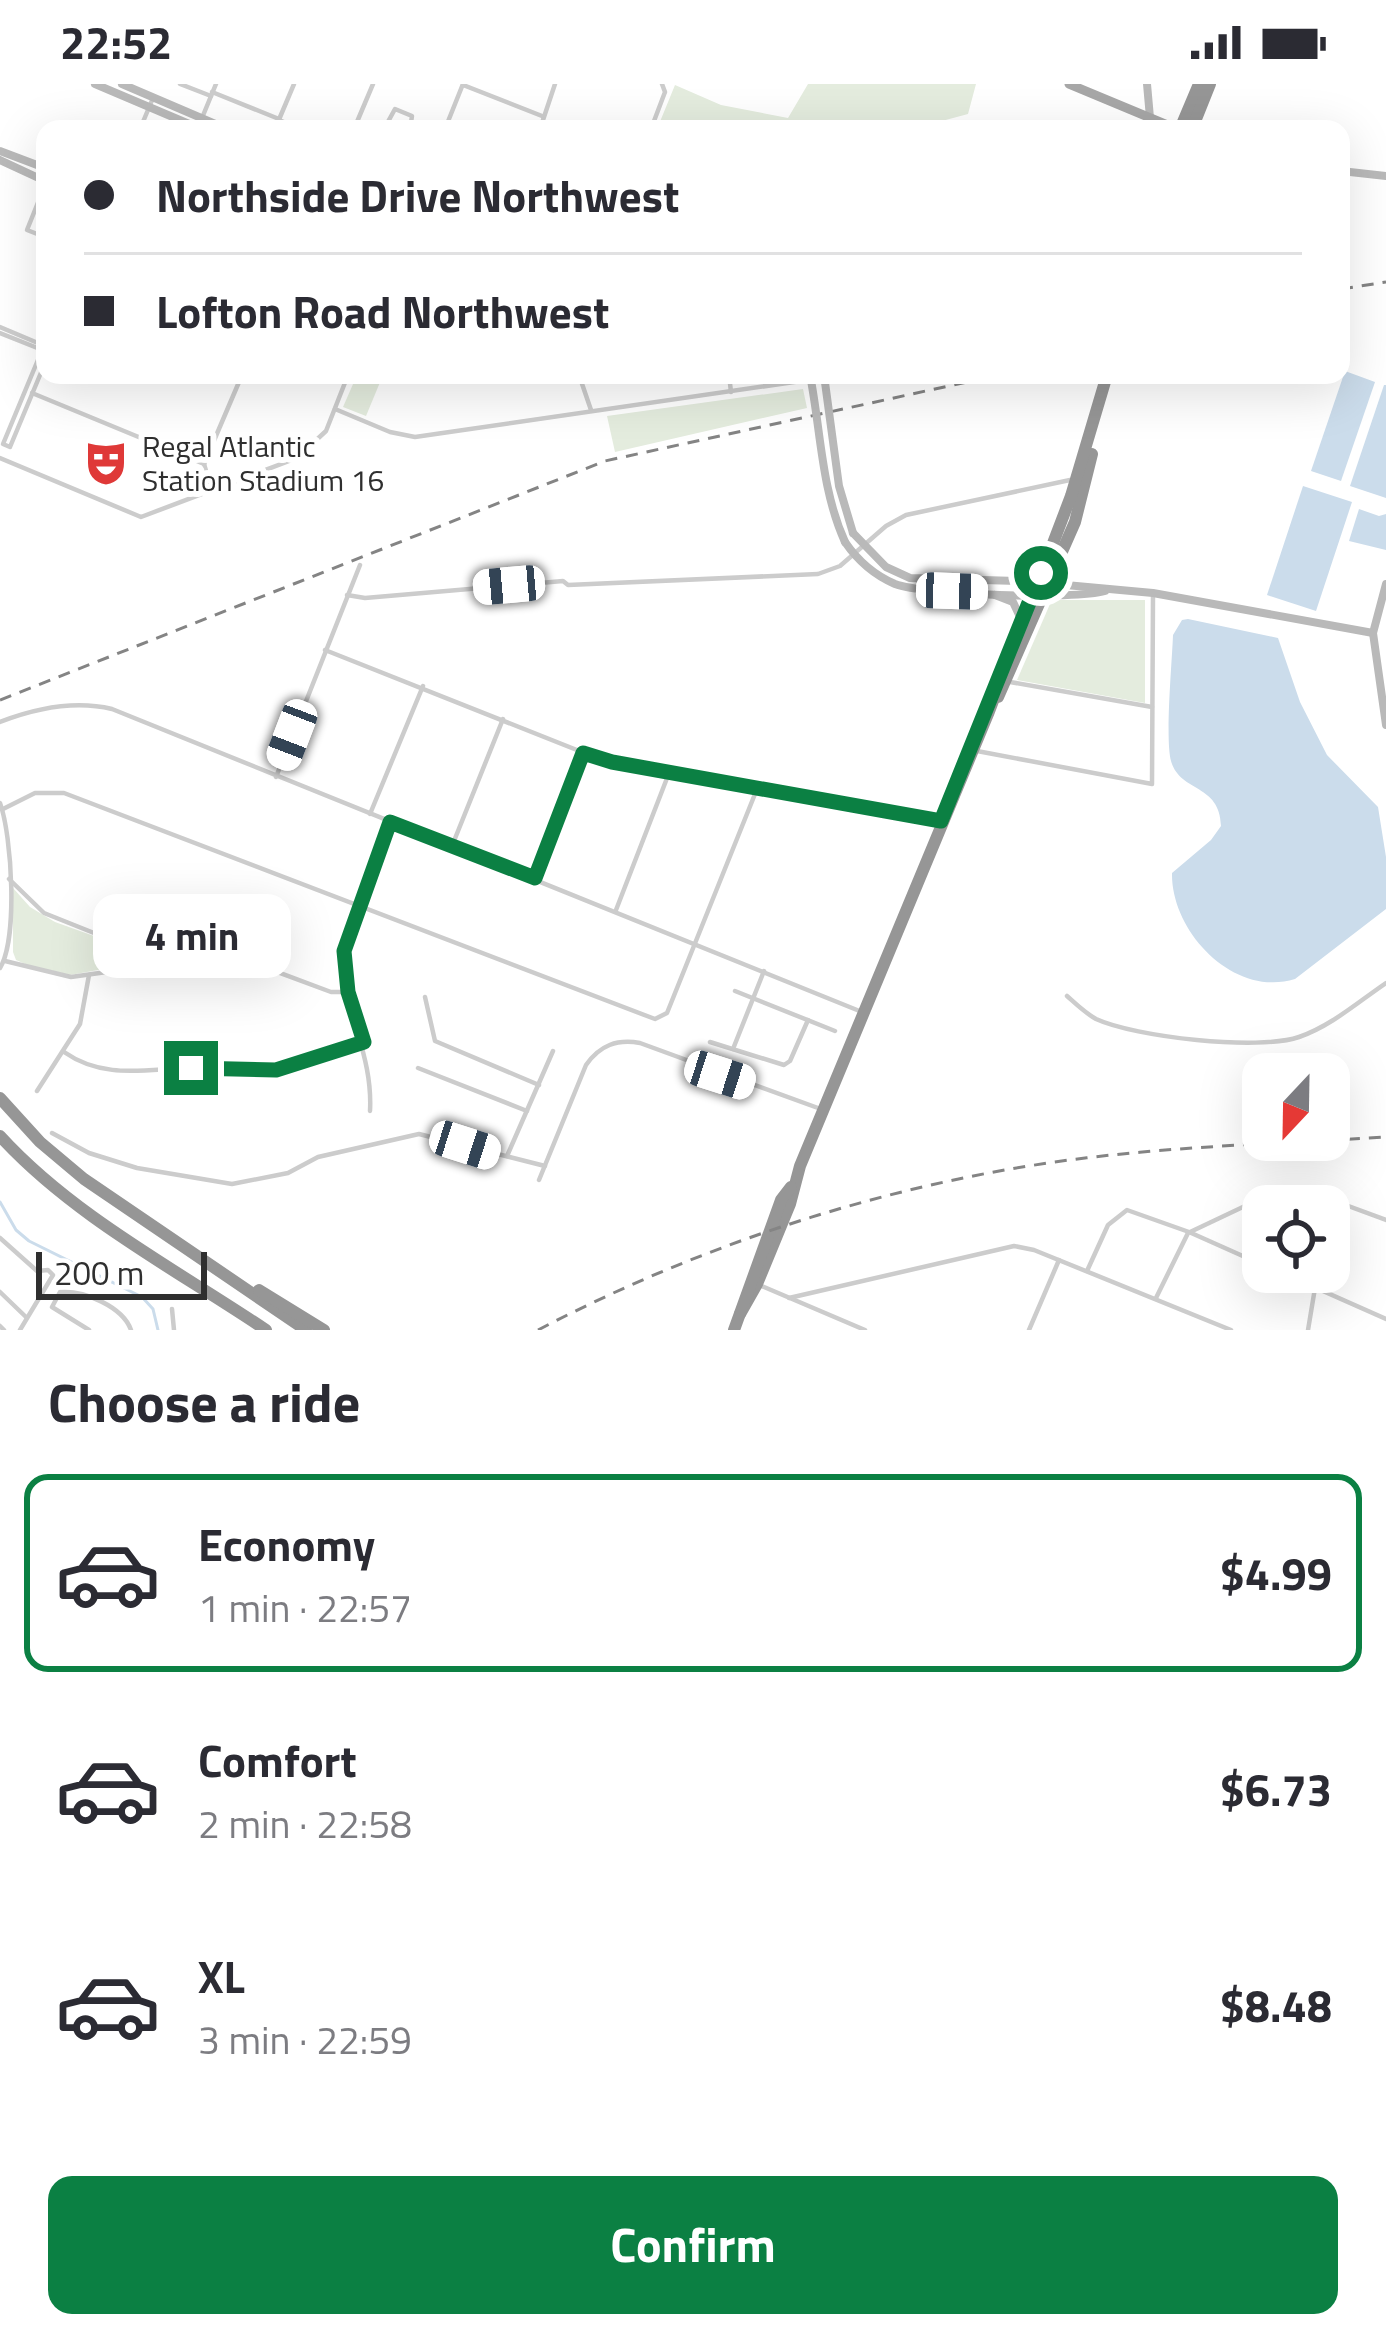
<!DOCTYPE html>
<meta charset="utf-8">
<style>
body{margin:0;font-family:"Titillium Web",sans-serif;background:#f7f7f7;color:#2b2b33;height:100vh;display:flex;flex-direction:column;font-size:45px;white-space:nowrap}
*{box-sizing:border-box;margin:0}
p{font-size:39px;color:#7c7c81}
.icon{flex:none;width:66px;height:66px;fill:none;stroke:currentColor;stroke-width:2;stroke-linecap:round;stroke-linejoin:round}
.map{position:relative;height:1246px;overflow:hidden}
.sheet{display:flex;flex-direction:column;background:#fff;flex:1}
.sheet>*{flex:none}
.guide{position:absolute;left:36px;top:36px;width:1314px;height:264px;border-radius:24px;box-shadow:0 12px 48px #0002;display:grid;align-content:center;height:264px;padding:0 48px;background:#fff}
.needle{width:78px;rotate:202deg}
.controls{position:absolute;left:1242px;top:969px;display:grid;gap:24px}
.controls a{display:grid;place-items:center;width:108px;height:108px;border-radius:24px;background:#fff;box-shadow:0 12px 48px #0002;font-size:60px}
.scale{position:absolute;left:36px;bottom:30px;width:171px;box-sizing:border-box;padding-left:12px;border:6px solid #2f2f2f;border-top:0;font-size:33px;line-height:42px;white-space:nowrap;color:#2f2f2f;-webkit-text-stroke:9px #fff;paint-order:stroke}
.end{position:absolute;width:54px;height:54px;margin:-27px;border:15px solid #0b8043;background:#fff;box-shadow:0 0 0 6px #fff}
.from{border-radius:50%}
.bubble{position:absolute;height:84px;border-radius:24px;background:#fff;box-shadow:0 12px 48px #0002;font-size:39px;font-weight:700;line-height:84px;text-align:center}
.car{position:absolute;width:36px;height:72px;margin:-36px -18px;border-radius:15px;box-shadow:0 0 9px 3px #0007;background:linear-gradient(#fff 24%,#345 0 40%,#fff 0 76%,#345 0 86%,#fff 0)}
.guide b{display:flex;align-items:center;gap:42px;height:114px;font-size:45px}
.guide b+b{border-top:3px solid #e1e1e2}
.guide i{width:30px;height:30px;background:#2b2b33}
ul{padding:0;list-style:none}
li{display:flex;align-items:center;gap:36px;height:198px;margin:0 24px 18px;padding:0 24px;border:6px solid transparent;border-radius:24px}
li div{flex:1}
li b{display:block;font-size:45px}
li em{font-style:normal;font-weight:700}
li.active{border-color:#0b8043}
li>.icon{width:108px;height:108px;stroke-width:1.5}
h2{padding:0 48px;font-size:54px;line-height:144px}
.action{display:flex;gap:24px;margin-top:auto;padding:24px 48px}
.action a{flex:1;height:138px;border-radius:24px;background:#0b8043;color:#fff;font-size:48px;font-weight:700;line-height:138px;text-align:center}
.status{display:flex;justify-content:space-between;align-items:center;height:84px;padding:0 60px;background:#fff;direction:ltr}
.status svg{height:33px;fill:currentColor}
.map>svg:first-child{display:block}
.green{fill:#e4ecde}
.water{fill:#cbdceb}
.lines{fill:none;stroke-linecap:round;stroke-linejoin:round}
.stream{stroke:#cbdceb;stroke-width:3}
.street{stroke:#ccc;stroke-width:4.5}
.secondary{stroke:#b9b9b9;stroke-width:8}
.primary{stroke:#a7a7a7;stroke-width:9}
.highway{stroke:#969696;stroke-width:12}
.rail{stroke:#848484;stroke-width:3;stroke-dasharray:12 9;stroke-linecap:butt}
.secondary-bridge{stroke:#b9b9b9;stroke-width:8}
.route{stroke:#0b8043;stroke-width:15}
.labels{text-anchor:middle;dominant-baseline:central;stroke-width:12;stroke-linejoin:round;paint-order:stroke}
.poi-label{font-size:30px;fill:#2f2f2f;stroke:#fff;text-anchor:start}
</style>
<div class="status"><b>22:52</b><svg viewBox="0 0 49 12"><path d="M0 12V9h3v3zM5 12V6h3v6zM10 12V3h3v9zM15 12V0h3v12zM26 1h20v11H26zM47 4h2v5h-2z"/></svg></div>
<div class="map">
<svg width="1386" height="1246" viewBox="0 0 1386 1246">
<rect width="100%" height="100%" fill="#fff"/>
<!-- green -->
<g class="green">
<polygon points="808,0 976,0 968,30 912,45 657,45 675,1 721,21 788,34"/>
<polygon points="357,291 383,291 366,332 343,323"/>
<polygon points="803,305 807,324 615,368 607,332"/>
<polygon points="1055,516 1145,516 1145,619 1017,596 1050,520"/>
<polygon points="13,804 30,823 55,838 130,865 179,873 181,882 166,887 109,884 70,891 37,885 16,876 13,868"/>
</g>
<!-- water -->
<g class="water">
<polygon points="1345,287 1375,298 1341,397 1311,387"/>
<polygon points="1384,301 1386,301 1386,414 1350,402"/>
<polygon points="1303,402 1352,418 1316,527 1267,511"/>
<polygon points="1359,425 1379,432 1386,430 1386,466 1349,457"/>
<path d="M 1188,535 L 1278,554 L 1300,618 L 1327,671 L 1378,723 L 1386,773 L 1386,825 L 1295,895 C 1234,914 1171,848 1172,789 L 1211,756 L 1221,742 C 1220,699 1180,709 1171,677 C 1165,654 1172,579 1173,551 L 1182,536 Z"/>
</g>
<g class="lines">
<!-- stream -->
<polyline class="stream" points="0,1118 16,1146 29,1157 142,1213 153,1225 158,1246"/>
<!-- street -->
<g class="street">
<polyline points="180,0 211,12"/>
<polyline points="463,1 542,32"/>
<polyline points="212,8 279,35"/>
<polyline points="202,34 216,0"/>
<polyline points="279,36 301,45"/>
<polyline points="140,45 153,14"/>
<polyline points="275,45 294,0"/>
<polyline points="354,45 373,0"/>
<polyline points="384,45 395,25 412,32 410,45"/>
<polyline points="445,45 463,0"/>
<polyline points="540,45 555,0"/>
<polyline points="651,45 665,8 662,0"/>
<polyline points="45,101 27,146 45,153"/>
<polyline points="0,243 45,262"/>
<polyline points="0,249 45,267"/>
<polyline points="45,259 3,360 10,363 45,279"/>
<polyline points="579,291 591,326"/>
<polyline points="729,291 731,308"/>
<polyline points="32,309 204,380"/>
<polyline points="335,325 390,348 415,353 842,291"/>
<polyline points="0,374 141,433 297,374 326,347 348,291"/>
<polyline points="204,380 242,291"/>
<polyline points="204,380 211,404"/>
<polyline points="347,511 365,514 563,497 568,501 818,490 840,482 886,442 906,431 1070,396"/>
<polyline points="325,566 597,674 940,737"/>
<polyline points="1010,598 1152,623"/>
<path d="M 0,638 C 36,624 74,616 112,625 L 862,928"/>
<polyline points="977,667 1152,700 1153,511"/>
<polyline points="276,693 360,481"/>
<path d="M 0,719 C 12,752 18,855 0,884"/>
<polyline points="3,725 35,709 64,709 655,935 667,929 757,705"/>
<polyline points="370,730 423,602"/>
<polyline points="452,762 503,635"/>
<polyline points="535,792 583,669"/>
<polyline points="9,795 44,829 119,859 248,877 331,908 348,908"/>
<polyline points="616,826 669,689"/>
<polyline points="5,877 71,893 121,886 187,887 228,875"/>
<polyline points="735,907 835,947"/>
<path d="M 1067,912 C 1076,920 1085,929 1096,935 C 1135,953 1258,967 1299,953 C 1331,942 1358,918 1386,899"/>
<polyline points="425,913 435,957 539,1001"/>
<polyline points="710,958 784,981 790,977 808,936"/>
<polyline points="733,965 764,887"/>
<path d="M 64,968 C 107,998 152,983 199,984 C 224,984 250,989 274,986 C 304,981 335,968 364,958"/>
<polyline points="418,984 527,1027"/>
<polyline points="37,1007 80,940 89,891"/>
<path d="M 370,1027 C 373,972 346,932 344,880 C 342,839 375,778 390,738"/>
<polyline points="52,1049 89,1069 137,1084 232,1100 288,1089 318,1073 419,1050 545,1082"/>
<polyline points="507,1072 553,967"/>
<path d="M 539,1096 L 586,981 C 600,961 617,955 640,959 L 818,1024"/>
<polyline points="0,1154 37,1187 48,1186 53,1191 20,1246"/>
<polyline points="1087,1187 1108,1141 1127,1126 1189,1148 1263,1181"/>
<polyline points="1280,1188 1386,1235"/>
<polyline points="757,1200 865,1246"/>
<polyline points="0,1208 26,1233"/>
<polyline points="789,1214 1014,1162 1034,1166 1231,1246"/>
<polyline points="1156,1214 1188,1149 1264,1113 1291,1107 1313,1109 1386,1136"/>
<polyline points="172,1225 174,1246"/>
<polyline points="0,1242 4,1246"/>
<path d="M 89,1246 L 52,1223 L 60,1208 C 84,1206 123,1223 131,1246"/>
<polyline points="1029,1246 1059,1176"/>
<polyline points="1308,1246 1315,1204"/>
</g>
<!-- secondary -->
<g class="secondary">
<polyline points="95,0 201,45"/>
<polyline points="122,0 227,45"/>
<polyline points="1147,0 1151,45"/>
<polyline points="0,67 45,84"/>
<polyline points="0,76 45,97"/>
<polyline points="1341,87 1386,92"/>
<polyline points="853,449 886,483 910,494 1022,497 1153,509 1373,549"/>
<path d="M 845,458 C 858,477 874,491 895,500 C 924,511 1075,516 1105,507"/>
<polyline points="1386,500 1373,549 1386,641"/>
<polyline points="995,511 1013,518 1021,535"/>
</g>
<!-- primary -->
<polyline class="primary" points="1069,0 1177,45"/>
<!-- highway -->
<g class="highway">
<polyline points="1180,45 1199,0"/>
<polyline points="1192,45 1210,0"/>
<polyline points="998,613 1075,438 1092,370"/>
<polyline points="0,1014 40,1058 84,1095 306,1246"/>
<path d="M 0,1052 C 73,1132 177,1186 266,1246"/>
<polyline points="259,1206 324,1246"/>
<polyline points="740,1230 757,1200 790,1120 800,1082 988,630 1071,412 1107,291"/>
<polyline points="734,1246 781,1116 791,1103"/>
</g>
<!-- rail -->
<g class="rail">
<polyline points="1341,205 1386,198"/>
<polyline points="0,616 605,377 999,291"/>
<path d="M 538,1246 C 706,1158 896,1097 1085,1074 C 1185,1062 1286,1059 1386,1053"/>
</g>
<!-- secondary-bridge -->
<g class="secondary-bridge">
<path d="M 810,291 C 821,347 821,405 845,458"/>
<polyline points="824,291 839,402 853,449"/>
</g>
</g>
<g class="lines">
<!-- route -->
<polyline class="route" points="191,984 276,986 364,958 348,908 344,867 390,738 535,794 583,669 612,678 941,737 1041,489"/>
</g>
<!-- icons -->
<defs>
<g id="theatre-bare" transform="scale(3.6)"><path d="M-5-5.5Q0-4 5-5.5V0Q5 5 0 6Q-5 5-5 0ZM-3.3-2.5H-1v1.5H-3.3ZM1-2.5H3.3v1.5H1ZM-2.8 1Q0 5.5 2.8 1Z" fill="#df3938" stroke="#fff" stroke-width="2.5" paint-order="stroke"/></g>
</defs>
<g fill-rule="evenodd">
<use href="#theatre-bare" x="106" y="379"/>
</g>
<g class="labels">
<!-- poi labels -->
<g class="poi-label">
<text x="142" y="362">Regal Atlantic<tspan x="142" dy="34">Station Stadium 16</tspan></text>
</g>
</g>
</svg>
<div class="controls">
<a><svg class="needle" viewBox="-14 -14 28 28"><path d="M0-13l5 13h-10z" fill="#e53935"/><path d="M0 13l5-13h-10z" fill="#7c7c81"/></svg></a>
<a><svg class="icon" aria-label="locate" viewBox="0 0 24 24"><circle cx="12" cy="12" r="6"/><path d="M12 2v4M12 18v4M2 12h4M18 12h4"/></svg></a>
</div>
<div class="scale">200 m</div>
<i class="end from" style="left:1041px;top:489px"></i>
<i class="end" style="left:191px;top:984px"></i>
<div class="bubble" style="left:93px;top:810px;width:198px">4 min</div>
<i class="car" style="left:509px;top:501px;rotate:265deg"></i>
<i class="car" style="left:952px;top:507px;rotate:92deg"></i>
<i class="car" style="left:292px;top:651px;rotate:201deg"></i>
<i class="car" style="left:720px;top:991px;rotate:108deg"></i>
<i class="car" style="left:465px;top:1061px;rotate:108deg"></i>
<div class="guide">
<b><i class="from"></i>Northside Drive Northwest</b>
<b><i></i>Lofton Road Northwest</b>
</div>
</div>
<section class="sheet">
<h2>Choose a ride</h2>
<ul>
<li class="active"><svg class="icon" aria-label="car" viewBox="0 0 24 24"><path d="M5 17H2v-5l4-1 3-4h7l3 4 3 1v5h-3M9 17h6M6 11h13"/><circle cx="7" cy="17" r="2"/><circle cx="17" cy="17" r="2"/></svg><div><b>Economy</b><p>1 min · 22:57</p></div><em>$4.99</em></li>
<li><svg class="icon" aria-label="car" viewBox="0 0 24 24"><path d="M5 17H2v-5l4-1 3-4h7l3 4 3 1v5h-3M9 17h6M6 11h13"/><circle cx="7" cy="17" r="2"/><circle cx="17" cy="17" r="2"/></svg><div><b>Comfort</b><p>2 min · 22:58</p></div><em>$6.73</em></li>
<li><svg class="icon" aria-label="car" viewBox="0 0 24 24"><path d="M5 17H2v-5l4-1 3-4h7l3 4 3 1v5h-3M9 17h6M6 11h13"/><circle cx="7" cy="17" r="2"/><circle cx="17" cy="17" r="2"/></svg><div><b>XL</b><p>3 min · 22:59</p></div><em>$8.48</em></li>
</ul>
<div class="action"><a>Confirm</a></div>
</section>
